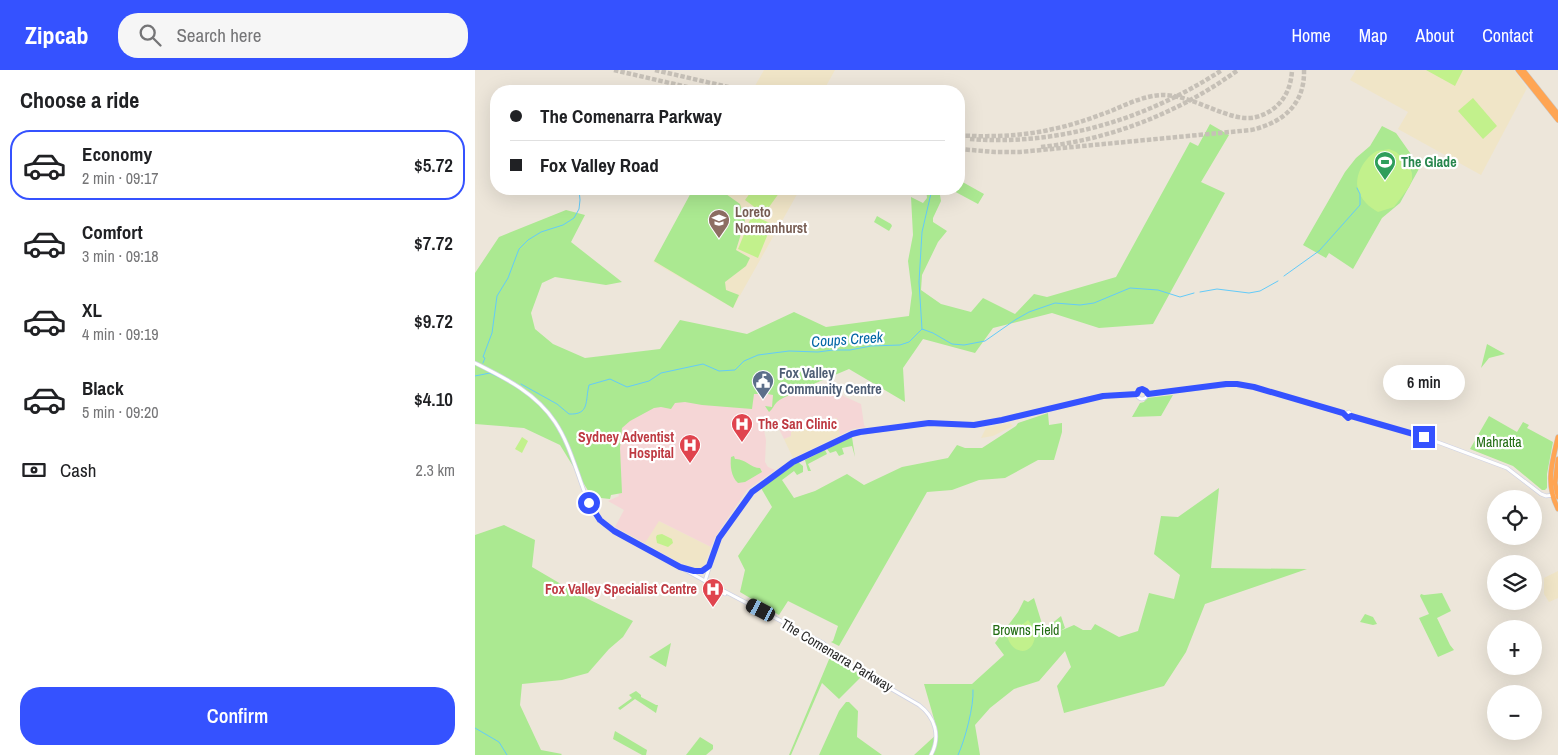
<!DOCTYPE html>
<meta charset="utf-8">
<style>
body{margin:0;font-family:"Archivo Narrow",sans-serif;background:#f6f6f6;color:#202124;height:100vh;display:flex;flex-direction:column;font-size:19px;white-space:nowrap}
*{box-sizing:border-box;margin:0}
p{font-size:16px;color:#757577}
.icon{flex:none;width:28px;height:28px;fill:none;stroke:currentColor;stroke-width:2;stroke-linecap:round;stroke-linejoin:round}
.map{position:relative;flex:1;overflow:hidden}
.sheet{display:flex;flex-direction:column;background:#fff;width:475px}
.sheet>*{flex:none}
.banner{position:absolute;left:15px;top:15px;width:475px;height:110px;border-radius:20px;box-shadow:0 5px 20px #0002;display:grid;align-content:center;height:110px;padding:0 20px;background:#fff}
.buttons{position:absolute;left:1012px;top:420px;display:grid;gap:10px}
.buttons a{display:grid;place-items:center;width:55px;height:55px;border-radius:50%;background:#fff;box-shadow:0 5px 20px #0002;font-size:25px}
.end{position:absolute;width:22px;height:22px;margin:-11px;border:6px solid #3552ff;background:#fff;box-shadow:0 0 0 2px #fff}
.from{border-radius:50%}
.bubble{position:absolute;height:35px;border-radius:18px;background:#fff;box-shadow:0 5px 20px #0002;font-size:16px;font-weight:600;line-height:35px;text-align:center}
.car{position:absolute;width:15px;height:30px;margin:-15px -8px;border-radius:6px;box-shadow:0 0 4px 1px #0007;background:linear-gradient(#222 24%,#8ab4d8 0 40%,#222 0 76%,#8ab4d8 0 86%,#222 0)}
.banner b{display:flex;align-items:center;gap:18px;height:48px;font-size:19px}
.banner b+b{border-top:1px solid #e0e0e0}
.banner i{width:12px;height:12px;background:#202124}
ul{padding:0;list-style:none}
li{display:flex;align-items:center;gap:15px;height:70px;margin:0 10px 8px;padding:0 10px;border:2px solid transparent;border-radius:20px}
li div{flex:1}
li b{display:block;font-size:19px}
li em{font-style:normal;font-weight:600}
li.selected{border-color:#3552ff}
li>.icon{width:45px;height:45px;stroke-width:1.5}
h2{padding:0 20px;font-size:22px;line-height:60px}
.pay{display:flex;align-items:center;gap:12px;height:55px;padding:0 20px;font-size:19px}
.pay p{margin-inline-start:auto}
.cta{display:flex;gap:10px;margin-top:auto;padding:10px 20px}
.cta a{flex:1;height:58px;border-radius:20px;background:#3552ff;color:#fff;font-size:20px;font-weight:600;line-height:58px;text-align:center}
header{display:flex;align-items:center;gap:30px;box-sizing:border-box;height:70px;padding:0 25px;background:#3552ff;color:#fff}
header strong{font-size:24px}
nav{display:flex;gap:28px;margin-inline-start:auto;font-size:18px}
.search{width:350px;height:45px;background:#f6f6f6;display:flex;align-items:center;gap:12px;box-sizing:border-box;padding:0 18px;border-radius:20px;color:#757577;font-size:19px}
main{display:flex;flex:1;min-height:0}
.map>svg:first-child{display:block}
.education{fill:#f0e5c7}
.medical{fill:#f5d6d6}
.green{fill:#abe991}
.pitch{fill:#c2f18c}
.lines{fill:none;stroke-linecap:round;stroke-linejoin:round}
.stream{stroke:#63cbf9;stroke-width:1}
.highway-tunnel{stroke:#c6c0b7;stroke-width:4.5;stroke-dasharray:4.5 2;stroke-linecap:butt}
.secondary-casing{stroke:#cfd2e4;stroke-width:4.5}
.highway-casing{stroke:#c7c7c7;stroke-width:5.5}
.secondary{stroke:#fff;stroke-width:3}
.highway{stroke:#ffa553;stroke-width:4.5}
.route{stroke:#3552ff;stroke-width:6}
.labels{text-anchor:middle;dominant-baseline:central;stroke-width:4.5;stroke-linejoin:round;paint-order:stroke}
.leisure-label{font-size:14px;font-weight:bold;fill:#27864d;stroke:#fff;text-anchor:start}
.education-label{font-size:14px;font-weight:bold;fill:#785e54;stroke:#fff;text-anchor:start}
.service-label{font-size:14px;font-weight:bold;fill:#4e5e75;stroke:#fff;text-anchor:start}
.health-label{font-size:14px;font-weight:bold;fill:#be3a42;stroke:#fff;text-anchor:end}
.park-label{font-size:14px;fill:#226c13;stroke:#fff}
.street-label{font-size:14px;fill:#292929;stroke:#fff}
.water-label{font-size:15px;font-style:italic;fill:#0266a5;stroke:#fff}
</style>
<header>
<strong>Zipcab</strong>
<div class="search"><svg class="icon" aria-label="search" viewBox="0 0 24 24"><circle cx="10" cy="10" r="6"/><path d="M15 15l6 6"/></svg>Search here</div>
<nav><a>Home</a><a>Map</a><a>About</a><a>Contact</a></nav>
</header>
<main>
<section class="sheet">
<h2>Choose a ride</h2>
<ul>
<li class="selected"><svg class="icon" aria-label="car" viewBox="0 0 24 24"><path d="M5 17H2v-5l4-1 3-4h7l3 4 3 1v5h-3M9 17h6M6 11h13"/><circle cx="7" cy="17" r="2"/><circle cx="17" cy="17" r="2"/></svg><div><b>Economy</b><p>2 min · 09:17</p></div><em>$5.72</em></li>
<li><svg class="icon" aria-label="car" viewBox="0 0 24 24"><path d="M5 17H2v-5l4-1 3-4h7l3 4 3 1v5h-3M9 17h6M6 11h13"/><circle cx="7" cy="17" r="2"/><circle cx="17" cy="17" r="2"/></svg><div><b>Comfort</b><p>3 min · 09:18</p></div><em>$7.72</em></li>
<li><svg class="icon" aria-label="car" viewBox="0 0 24 24"><path d="M5 17H2v-5l4-1 3-4h7l3 4 3 1v5h-3M9 17h6M6 11h13"/><circle cx="7" cy="17" r="2"/><circle cx="17" cy="17" r="2"/></svg><div><b>XL</b><p>4 min · 09:19</p></div><em>$9.72</em></li>
<li><svg class="icon" aria-label="car" viewBox="0 0 24 24"><path d="M5 17H2v-5l4-1 3-4h7l3 4 3 1v5h-3M9 17h6M6 11h13"/><circle cx="7" cy="17" r="2"/><circle cx="17" cy="17" r="2"/></svg><div><b>Black</b><p>5 min · 09:20</p></div><em>$4.10</em></li>
</ul>
<div class="pay"><svg class="icon" aria-label="cash" viewBox="0 0 24 24"><path d="M3 7h18v10H3z"/><circle cx="12" cy="12" r="2"/></svg>Cash<p>2.3 km</p></div>
<div class="cta"><a>Confirm</a></div>
</section>
<div class="map">
<svg width="1083" height="685" viewBox="0 0 1083 685">
<rect width="100%" height="100%" fill="#ede6da"/>
<!-- education -->
<g class="education">
<polygon points="289,0 360,0 350,18 357,21 277,21"/>
<polygon points="881,0 1039,0 1052,18 1006,105 923,59 933,42 875,10"/>
<polygon points="222,119 325,119 258,238 178,192"/>
<polygon points="362,347 365,365 318,388 309,369 316,366 316,362 322,359"/>
<polygon points="535,353 538,356 518,366 506,368 511,358"/>
<polygon points="184,451 236,477 228,498 224,499 218,498 202,491 148,461"/>
<polygon points="1083,501 1083,528 1074,532 1069,524 1069,508"/>
</g>
<!-- medical -->
<polygon class="medical" points="315,312 342,314 386,334 389,355 391,357 378,359 365,365 362,348 322,359 316,362 316,366 309,369 302,355 289,360 291,370 290,392 293,397 300,400 272,420 240,467 236,477 184,451 170,473 140,457 149,440 133,431 144,426 135,383 158,335 276,321"/>
<!-- green -->
<g class="green">
<path d="M 735,54 L 754,65 L 726,112 L 750,123 L 678,254 L 624,258 L 577,243 L 518,258 L 500,283 L 448,269 L 428,298 L 430,332 L 374,299 L 329,318 L 330,320 C 321,324 308,326 302,332 C 298,336 298,339 294,342 L 290,336 L 297,337 L 298,325 L 287,323 L 286,324 L 279,324 L 277,339 L 227,335 L 210,332 L 200,333 L 196,339 L 186,337 L 179,338 L 155,351 L 147,358 L 145,378 L 147,423 L 136,425 L 135,429 L 117,427 L 85,375 L 49,358 L 0,354 L 0,203 L 24,167 L 91,140 L 110,145 L 96,172 L 147,212 L 131,215 L 80,207 L 67,213 L 56,243 L 60,259 L 78,274 L 110,288 L 185,279 L 205,250 L 272,264 L 319,242 L 351,257 L 434,246 L 437,223 L 433,191 L 438,165 L 436,127 L 448,133 L 452,128 L 451,119 L 464,119 L 466,131 L 458,148 L 458,152 L 472,161 L 463,172 L 447,205 L 446,220 L 466,234 L 496,242 L 508,228 L 540,244 L 559,224 L 572,227 L 641,207 L 715,72 L 723,76 Z"/>
<polygon points="907,56 921,63 945,97 925,133 907,148 878,199 854,183 851,188 828,175 870,102 881,88 895,76"/>
<polygon points="484,110 509,124 503,134 475,119 484,119"/>
<polygon points="218,119 249,119 251,124 265,134 270,151 261,180 275,188 271,196 250,212 251,220 264,225 258,238 179,191"/>
<polygon points="402,146 416,154 417,156 414,161 399,152"/>
<polygon points="1012,274 1030,284 1014,288 1006,298"/>
<polygon points="698,325 686,346 657,347 665,333 669,332 672,328"/>
<polygon points="573,343 574,355 587,353 587,362 579,390 563,390 530,408 504,410 477,420 452,422 364,576 356,572 358,571 363,556 313,531 304,545 265,522 270,500 263,486 297,437 286,418 323,392 328,396 328,402 322,405 319,401 307,410 319,428 340,421 372,404 389,415 427,397 473,388 482,375 490,378 507,378 541,356 543,353"/>
<polygon points="1014,346 1042,362 1048,352 1054,355 1052,358 1078,372 1072,404 1072,418 1070,420 1067,420 1038,396 995,379"/>
<polygon points="377,367 380,387 377,376 367,378 369,384 364,386 361,381 355,383 352,379"/>
<polygon points="350,380 352,384 333,394 336,401 333,401 330,390"/>
<path d="M 259,386 L 260,389 C 269,388 276,398 285,398 L 287,402 L 270,412 L 263,413 C 256,407 255,395 256,387 Z"/>
<polygon points="744,418 736,498 832,499 730,534 711,582 689,616 589,643 582,616 596,597 590,581 564,611 539,619 515,638 500,655 505,685 439,685 463,663 449,614 497,614 529,585 520,573 543,542 549,530 553,532 559,528 569,560 586,546 590,558 585,561 599,555 608,560 616,560 620,554 644,567 663,561 674,523 699,529 705,505 679,484 686,446 703,447"/>
<polygon points="29,455 60,470 57,497 103,524 158,551 148,567 134,579 113,603 87,610 47,614 45,635 66,680 87,684 86,685 0,685 0,465"/>
<polygon points="967,523 976,541 962,548 975,575 979,580 963,587 944,548 954,544 945,526 946,524 949,525"/>
<polygon points="890,544 898,547 902,554 898,555 885,552"/>
<polygon points="196,573 191,597 174,587"/>
<polygon points="355,587 386,605 386,607 364,629 347,613 316,685 314,685"/>
<polygon points="161,621 166,625 166,627 181,635 183,635 181,643 160,629 145,640 143,638 157,628 154,625"/>
<polygon points="371,632 374,632 383,641 382,667 407,685 344,685 364,641"/>
<polygon points="140,661 172,680 171,685 167,685 138,669"/>
<polygon points="225,667 238,675 238,679 231,685 211,685"/>
</g>
<!-- pitch -->
<g class="pitch">
<polygon points="951,0 988,0 980,16"/>
<polygon points="998,28 1022,56 1008,69 983,41"/>
<path d="M 914,79 L 921,82 L 933,93 L 937,103 L 937,110 L 934,117 L 919,137 L 903,142 C 894,137 886,130 883,119 C 879,105 890,87 902,81 C 906,80 911,80 914,79 Z"/>
<polygon points="278,119 307,119 289,144 270,130"/>
<polygon points="277,145 297,154 283,188 263,179"/>
<polygon points="47,367 53,371 47,383 40,379"/>
<polygon points="187,464 197,469 198,473 193,477 182,473 181,467 182,465"/>
<path d="M 553,550 L 563,564 L 560,566 C 558,587 536,585 532,565 L 539,555 L 548,554 Z"/>
</g>
<g class="lines">
<!-- stream -->
<g class="stream">
<polyline points="809,206 844,181 885,135 885,124 882,118"/>
<polyline points="725,222 742,219 774,223 785,221 803,211"/>
<polyline points="447,259 444,212 447,162 457,119"/>
<polyline points="8,293 10,288 8,287 17,263 22,226 33,208 44,179 53,170 66,162 88,155 99,148 104,139 105,130 104,119"/>
<polyline points="0,306 15,303 32,311"/>
<path d="M 46,314 L 82,334 L 94,344 C 115,345 110,331 114,315 L 135,309 L 152,317 L 174,311 L 186,303 L 228,294 L 244,301 L 260,300 L 269,291 L 283,285 L 314,281 L 343,282 L 358,280 L 375,280 L 396,276 L 425,275 L 434,272 L 447,259 L 458,263 L 477,274 L 489,275 L 510,271 L 540,250 L 554,242 L 580,233 L 605,235 L 619,233 L 655,218 L 683,220 L 705,227 L 719,223"/>
<polyline points="0,658 24,672 32,685"/>
<path d="M 483,685 C 490,670 499,636 498,620"/>
</g>
<!-- highway-tunnel -->
<g class="highway-tunnel">
<polyline points="139,0 229,21"/>
<polyline points="180,0 270,21"/>
<path d="M 484,66 C 494,65 504,67 514,66 C 535,66 557,64 578,59 C 598,55 617,48 636,41 C 652,34 669,26 686,25 C 718,24 756,54 781,47 C 804,41 816,23 817,0"/>
<path d="M 495,69 C 584,76 672,49 747,0"/>
<path d="M 566,77 C 638,69 705,42 763,0"/>
<path d="M 484,79 L 520,82 L 545,82 L 776,60 C 807,53 830,35 829,0"/>
</g>
<!-- secondary casing -->
<g class="secondary-casing">
<g id="secondary">
<path d="M 0,293 C 30,308 61,323 80,352 C 90,367 96,384 102,401 C 109,420 114,441 130,455 L 230,511 L 348,573 L 375,595 L 444,635 C 460,647 466,666 456,685"/>
<circle cx="667" cy="324" r="5"/>
<polyline points="673,324 762,314 779,317 870,344 874,342 876,346 872,347 870,344"/>
<polyline points="876,346 949,367 1032,398 1066,424 1071,426 1079,425"/>
<polyline points="212,499 227,501 234,496"/>
<polyline points="230,511 243,470 275,423 318,392 377,364 454,353 499,355 527,350 628,326 662,325"/>
<path d="M 229,521 C 236,517 243,521 250,524"/>
</g>
</g>
<!-- highway casing -->
<g class="highway-casing">
<g id="highway">
<polyline points="1043,0 1083,50"/>
<polyline points="1048,0 1083,44"/>
<path d="M 1083,367 C 1077,393 1070,413 1083,439"/>
<polyline points="1083,389 1080,413 1083,427"/>
</g>
</g>
<!-- secondary -->
<use href="#secondary" class="secondary"/>
<!-- highway -->
<use href="#highway" class="highway"/>
</g>
<g class="lines">
<!-- route -->
<polyline class="route" points="114,433 125,450 139,461 205,497 219,501 227,501 234,496 244,468 277,422 318,392 377,364 385,362 454,353 499,355 527,350 628,326 662,324 664,320 667,319 671,321 673,324 751,314 762,314 779,317 868,343 873,348 876,346 949,367"/>
</g>
<!-- icons -->
<defs>
<g id="stadium-pin" transform="scale(1.125)"><path d="M0 17L-7.5 6A9.5 9.5 0 1 1 7.5 6Z" fill="#2e9e5b" stroke="#fff"/><path d="M0-5a6.5 5 0 1 0 0 10a6.5 5 0 1 0 0-10ZM-3.5-1.8h7v3.6h-7Z" fill="#fff"/></g>
<g id="school-pin" transform="scale(1.125)"><path d="M0 17L-7.5 6A9.5 9.5 0 1 1 7.5 6Z" fill="#8d6e63" stroke="#fff"/><path d="M0-5L7-2L0 1L-7-2ZM-4 1L0 2.5L4 1V4Q0 6-4 4Z" fill="#fff"/></g>
<g id="civic-pin" transform="scale(1.125)"><path d="M0 17L-7.5 6A9.5 9.5 0 1 1 7.5 6Z" fill="#5c6f8a" stroke="#fff"/><path d="M-.6-6.5H3V-4.5H.6V-3L4-1V1h2V6H-6V1h2V-1L-.6-3ZM-1.2 2.5V6h2.4V2.5Z" fill="#fff"/></g>
<g id="hospital-pin" transform="scale(1.125)"><path d="M0 17L-7.5 6A9.5 9.5 0 1 1 7.5 6Z" fill="#e0444e" stroke="#fff"/><path d="M-5-5h3v3.5h4V-5h3V5h-3V1.5h-4V5h-3Z" fill="#fff"/></g>
</defs>
<g fill-rule="evenodd">
<use href="#stadium-pin" x="910" y="92"/>
<use href="#school-pin" x="244" y="150"/>
<use href="#civic-pin" x="288" y="311"/>
<use href="#hospital-pin" x="267" y="354"/>
<use href="#hospital-pin" x="215" y="375"/>
<use href="#hospital-pin" x="238" y="519"/>
</g>
<g class="labels">
<!-- leisure labels -->
<g class="leisure-label">
<text x="926" y="92">The Glade</text>
</g>
<!-- education labels -->
<g class="education-label">
<text x="260" y="142">Loreto<tspan x="260" dy="16">Normanhurst</tspan></text>
</g>
<!-- service labels -->
<g class="service-label">
<text x="304" y="303">Fox Valley<tspan x="304" dy="16">Community Centre</tspan></text>
</g>
<!-- health labels -->
<g class="health-label">
<text x="283" y="354" text-anchor="start">The San Clinic</text>
<text x="199" y="367">Sydney Adventist<tspan x="199" dy="16">Hospital</tspan></text>
<text x="222" y="519">Fox Valley Specialist Centre</text>
</g>
<!-- park labels -->
<g class="park-label">
<text x="1024" y="372">Mahratta</text>
<text x="551" y="560">Browns Field</text>
</g>
<!-- street labels -->
<g class="street-label">
<text transform="translate(362 585) rotate(31)">The Comenarra Parkway</text>
</g>
<!-- water labels -->
<g class="water-label">
<text transform="translate(372 269) rotate(-4)">Coups Creek</text>
</g>
</g>
</svg>
<div class="buttons">
<a><svg class="icon" aria-label="locate" viewBox="0 0 24 24"><circle cx="12" cy="12" r="6"/><path d="M12 2v4M12 18v4M2 12h4M18 12h4"/></svg></a>
<a><svg class="icon" aria-label="layers" viewBox="0 0 24 24"><path d="M12 4l9 5-9 5-9-5zM3 14l9 5 9-5"/></svg></a>
<a>+</a>
<a>−</a>
</div>
<i class="end from" style="left:114px;top:433px"></i>
<i class="end" style="left:949px;top:367px"></i>
<div class="bubble" style="left:908px;top:295px;width:82px">6 min</div>
<i class="car" style="left:286px;top:540px;rotate:297deg"></i>
<div class="banner">
<b><i class="from"></i>The Comenarra Parkway</b>
<b><i></i>Fox Valley Road</b>
</div>
</div>
</main>
